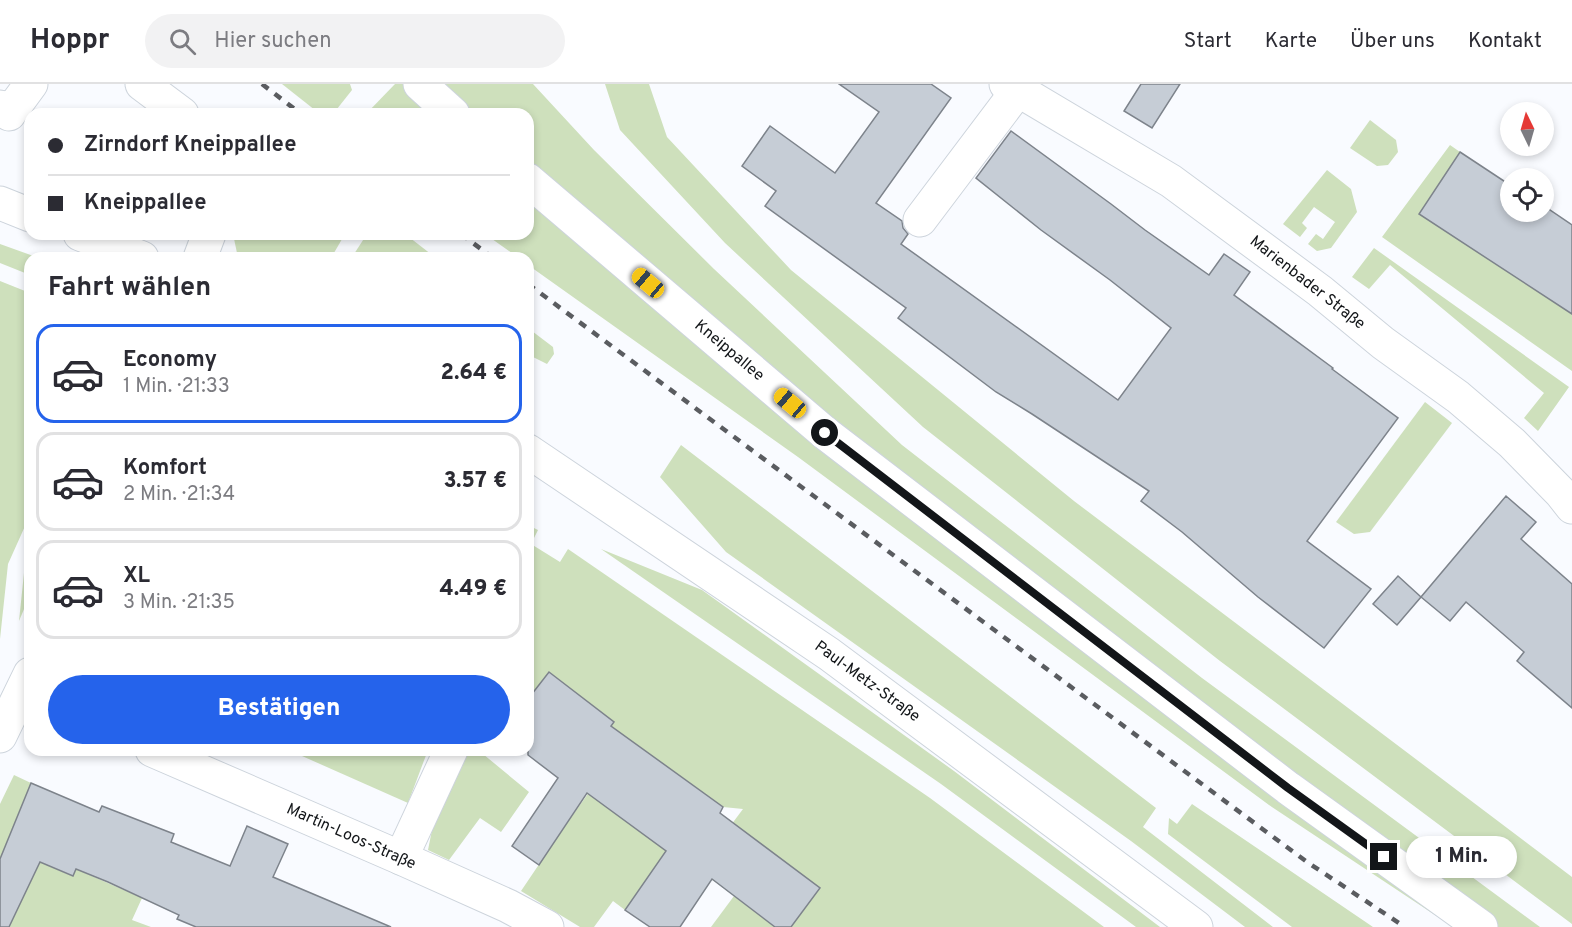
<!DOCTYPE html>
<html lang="de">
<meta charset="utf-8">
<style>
body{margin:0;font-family:Overpass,sans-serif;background:#f2f2f3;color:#2b2b33;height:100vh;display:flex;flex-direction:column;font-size:22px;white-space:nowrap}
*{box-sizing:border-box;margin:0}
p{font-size:20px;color:#7c7c81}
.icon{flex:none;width:33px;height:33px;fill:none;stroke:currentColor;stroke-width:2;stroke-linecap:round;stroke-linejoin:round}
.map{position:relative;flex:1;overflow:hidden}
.side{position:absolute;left:24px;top:168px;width:510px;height:504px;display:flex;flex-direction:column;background:#fff;border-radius:18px;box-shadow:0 3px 9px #0003}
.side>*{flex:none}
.hud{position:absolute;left:24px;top:24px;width:510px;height:132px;border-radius:18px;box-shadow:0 3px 9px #0003;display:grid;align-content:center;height:132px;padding:0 24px;background:#fff}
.needle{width:39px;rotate:355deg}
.buttons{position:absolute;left:1500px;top:18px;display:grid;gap:12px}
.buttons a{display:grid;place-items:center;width:54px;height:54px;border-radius:50%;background:#fff;box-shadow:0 3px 9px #0003;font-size:30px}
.end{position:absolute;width:27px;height:27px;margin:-14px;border:8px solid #131619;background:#fff;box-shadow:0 0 0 3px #fff}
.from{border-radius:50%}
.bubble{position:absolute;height:42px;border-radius:21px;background:#fff;box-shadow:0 3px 9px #0003;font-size:20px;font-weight:800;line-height:42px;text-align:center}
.car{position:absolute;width:18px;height:36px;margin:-18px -9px;border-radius:8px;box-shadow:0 0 4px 2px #0007;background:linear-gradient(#f5c518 24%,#345 0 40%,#f5c518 0 76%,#345 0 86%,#f5c518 0)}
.hud b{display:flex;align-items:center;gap:21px;height:57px;font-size:22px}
.hud b+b{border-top:2px solid #e1e1e2}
.hud i{width:15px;height:15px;background:#2b2b33}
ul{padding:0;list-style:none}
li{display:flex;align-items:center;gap:18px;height:99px;margin:0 12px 9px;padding:0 12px;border:3px solid #e1e1e2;border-radius:18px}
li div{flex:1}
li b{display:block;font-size:22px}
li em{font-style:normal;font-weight:800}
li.selected{border-color:#2563eb}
li>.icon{width:54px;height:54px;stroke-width:1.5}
h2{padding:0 24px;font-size:27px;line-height:72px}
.cta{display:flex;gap:12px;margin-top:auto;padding:12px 24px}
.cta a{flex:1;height:69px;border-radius:36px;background:#2563eb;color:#fff;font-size:24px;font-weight:800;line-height:69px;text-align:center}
header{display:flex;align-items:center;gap:36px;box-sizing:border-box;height:84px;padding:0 30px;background:#fff;border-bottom:2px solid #e1e1e2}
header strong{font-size:28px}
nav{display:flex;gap:33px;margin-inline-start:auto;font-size:21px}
.search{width:420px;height:54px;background:#f2f2f3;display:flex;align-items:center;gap:15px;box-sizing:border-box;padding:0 21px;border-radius:33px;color:#7c7c81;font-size:22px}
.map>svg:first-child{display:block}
.green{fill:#cee0bc;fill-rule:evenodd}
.building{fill:#c6cdd6;stroke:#7d838b;stroke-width:1.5}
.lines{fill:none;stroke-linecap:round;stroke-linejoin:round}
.minor-casing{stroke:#cdd4dc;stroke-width:35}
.minor{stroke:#fff;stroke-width:33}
.rail{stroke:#5a5c60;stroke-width:4.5;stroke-dasharray:8 8;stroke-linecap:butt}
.route{stroke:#131619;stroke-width:8}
.labels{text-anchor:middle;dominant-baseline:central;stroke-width:5;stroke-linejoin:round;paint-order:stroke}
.street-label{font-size:16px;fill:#131619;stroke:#fff}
</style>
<header>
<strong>Hoppr</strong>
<div class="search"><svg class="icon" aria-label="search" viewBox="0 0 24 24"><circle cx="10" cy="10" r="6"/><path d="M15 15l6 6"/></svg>Hier suchen</div>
<nav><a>Start</a><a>Karte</a><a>Über uns</a><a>Kontakt</a></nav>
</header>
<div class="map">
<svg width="1572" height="843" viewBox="0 0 1572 843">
<rect width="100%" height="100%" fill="#f9fbff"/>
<!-- green -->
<g class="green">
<polygon points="282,0 350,0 352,6 333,30 320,30"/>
<polygon points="395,0 405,0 440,30 366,30"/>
<polygon points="439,0 533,0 594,66 714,185 902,361 1202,594 1540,843 1497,843 1299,699 830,342 528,82 528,30 472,30"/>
<polygon points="605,0 649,0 667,53 791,186 1074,417 1572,793 1572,840 1220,577 923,343 725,159 620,46"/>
<polygon points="1370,36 1396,56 1398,68 1388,81 1377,82 1350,64"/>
<polygon points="1450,61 1460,68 1419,130 1572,230 1572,287 1382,153"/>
<polygon points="1327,86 1351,105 1357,128 1331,164 1317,167 1308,160 1316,150 1323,155 1335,138 1314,123 1302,139 1307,144 1300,153 1283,140"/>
<polygon points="528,106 1453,843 1269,721 798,373 528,181 528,174 519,174 485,150 528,150"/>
<polygon points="233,150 345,150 331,174 243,174 237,169"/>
<polygon points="367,150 405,150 436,174 359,174 354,170"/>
<polygon points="0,160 39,174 30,174 30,191 0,179"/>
<polygon points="1374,164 1569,303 1538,347 1524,334 1544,309 1390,181 1369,205 1352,193"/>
<polygon points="0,197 30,209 30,431 8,480 0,555"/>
<polygon points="528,244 553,263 554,270 547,280 533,273 528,278"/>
<polygon points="1425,318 1452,339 1370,448 1354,450 1336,438"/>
<polygon points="681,361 1156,724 1143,743 1273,843 1245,843 1131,757 726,468 660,393"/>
<path d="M 528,441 L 538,446 L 531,460 L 560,478 L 568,465 L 930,714 L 1104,843 L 791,843 L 820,804 L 765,763 L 730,809 L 698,785 L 669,824 L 640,804 L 625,826 L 613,817 L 594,843 L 580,843 L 521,807 L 569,736 L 622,663 L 604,650 L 613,637 L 549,588 L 528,615 ZM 656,675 L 723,723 L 743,725 L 698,785 L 683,779 L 616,730 Z"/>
<polygon points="601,465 702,506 954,687 1160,843 1136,843 941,700"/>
<polygon points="30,475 30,511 19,537 24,489"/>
<polygon points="304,666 428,666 408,719 302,672"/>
<polygon points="463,666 487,666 483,670 529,708 501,748 480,734 449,776 428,766 435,731"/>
<polygon points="14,691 31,699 5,763 72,792 76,785 142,814 132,836 151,843 8,843 0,819 0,720"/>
<polygon points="1192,720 1373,843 1292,843 1168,750 1169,734 1177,740"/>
<polygon points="734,812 775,843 711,843"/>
</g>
<!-- building -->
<g class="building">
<polygon points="839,0 931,0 951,14 876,119 902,137 903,144 908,150 901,160 1118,316 1171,244 1110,196 1041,146 976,94 1011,47 1111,120 1145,146 1209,191 1224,170 1250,188 1234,211 1333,284 1332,285 1398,334 1307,457 1371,505 1324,564 1258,513 1182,448 1141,417 1149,407 1032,330 996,308 898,234 906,224 765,122 776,107 742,82 770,42 835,89 879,28"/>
<polygon points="1141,0 1180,0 1152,44 1124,27"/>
<polygon points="1460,68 1510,101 1510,128 1544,128 1544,122 1572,141 1572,230 1419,130"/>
<polygon points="1506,412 1536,438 1521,455 1572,500 1572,624 1517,577 1524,568 1466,518 1450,537 1421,513"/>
<polygon points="1398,492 1421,513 1397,541 1373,520"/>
<polygon points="549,588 614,638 611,642 723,723 720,729 820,804 791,843 775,843 712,795 680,843 650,843 625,826 666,767 587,709 539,781 512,762 558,694 528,671 528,615"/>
<polygon points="31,699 99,728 102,722 174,750 171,758 230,782 247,742 288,760 273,793 391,843 196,843 177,835 179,831 108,798 76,785 73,792 40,778 9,843 0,843 0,775"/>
</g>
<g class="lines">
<!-- minor casing -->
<g class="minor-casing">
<g id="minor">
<polyline points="142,0 182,30"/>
<polyline points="420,0 453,30"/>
<polyline points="1006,0 1018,6 1171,97 1320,207 1383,259 1458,313 1512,359 1561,409 1572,423"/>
<polyline points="0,23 9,30 31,0"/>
<polyline points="528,96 825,349 1288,704 1481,843"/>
<polyline points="0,119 30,131"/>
<polyline points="920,136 1018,6"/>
<polyline points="80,150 142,174"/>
<polyline points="200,174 209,150"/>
<polyline points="528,367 829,570 1196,843"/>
<polyline points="0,652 30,590"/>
<polyline points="152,666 401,774 508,822 547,843"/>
<polyline points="401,774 451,666"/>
</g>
</g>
<!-- minor -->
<use href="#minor" class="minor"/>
<!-- rail -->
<g class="rail">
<polyline points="262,0 301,30"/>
<polyline points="461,150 493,174"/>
<polyline points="528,200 1307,778 1405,843"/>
</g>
</g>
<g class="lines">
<!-- route -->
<polyline class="route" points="825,349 1288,704 1384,773"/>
</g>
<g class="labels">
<!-- street labels -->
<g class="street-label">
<text transform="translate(1307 199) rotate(38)">Marienbader Straße</text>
<text transform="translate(729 267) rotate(40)">Kneippallee</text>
<text transform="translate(867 598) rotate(36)">Paul-Metz-Straße</text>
<text transform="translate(351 753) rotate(24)">Martin-Loos-Straße</text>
</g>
</g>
</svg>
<div class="buttons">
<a><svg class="needle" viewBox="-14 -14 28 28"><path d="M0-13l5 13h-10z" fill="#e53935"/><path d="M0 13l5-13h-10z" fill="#7c7c81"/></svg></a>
<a><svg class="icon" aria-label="locate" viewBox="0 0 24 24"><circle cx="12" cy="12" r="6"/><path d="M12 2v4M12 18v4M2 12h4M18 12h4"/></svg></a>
</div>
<i class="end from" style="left:825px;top:349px"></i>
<i class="end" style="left:1384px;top:773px"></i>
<div class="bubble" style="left:1406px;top:752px;width:111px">1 Min.</div>
<i class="car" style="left:648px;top:199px;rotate:310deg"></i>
<i class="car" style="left:790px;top:319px;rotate:310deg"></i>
<div class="hud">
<b><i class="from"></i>Zirndorf Kneippallee</b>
<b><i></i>Kneippallee</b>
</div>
<section class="side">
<h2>Fahrt wählen</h2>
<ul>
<li class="selected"><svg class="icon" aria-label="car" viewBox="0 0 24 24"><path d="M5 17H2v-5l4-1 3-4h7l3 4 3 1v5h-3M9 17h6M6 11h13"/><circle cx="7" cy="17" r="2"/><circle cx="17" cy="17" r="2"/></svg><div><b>Economy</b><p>1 Min. · 21:33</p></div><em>2.64 €</em></li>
<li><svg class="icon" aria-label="car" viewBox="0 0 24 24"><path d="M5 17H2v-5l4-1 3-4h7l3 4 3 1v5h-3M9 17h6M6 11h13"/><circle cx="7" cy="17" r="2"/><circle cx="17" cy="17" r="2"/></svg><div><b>Komfort</b><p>2 Min. · 21:34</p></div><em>3.57 €</em></li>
<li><svg class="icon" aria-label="car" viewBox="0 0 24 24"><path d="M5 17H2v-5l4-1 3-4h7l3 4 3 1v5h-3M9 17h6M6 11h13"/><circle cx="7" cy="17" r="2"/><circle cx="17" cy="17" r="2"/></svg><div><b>XL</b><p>3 Min. · 21:35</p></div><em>4.49 €</em></li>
</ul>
<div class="cta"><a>Bestätigen</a></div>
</section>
</div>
